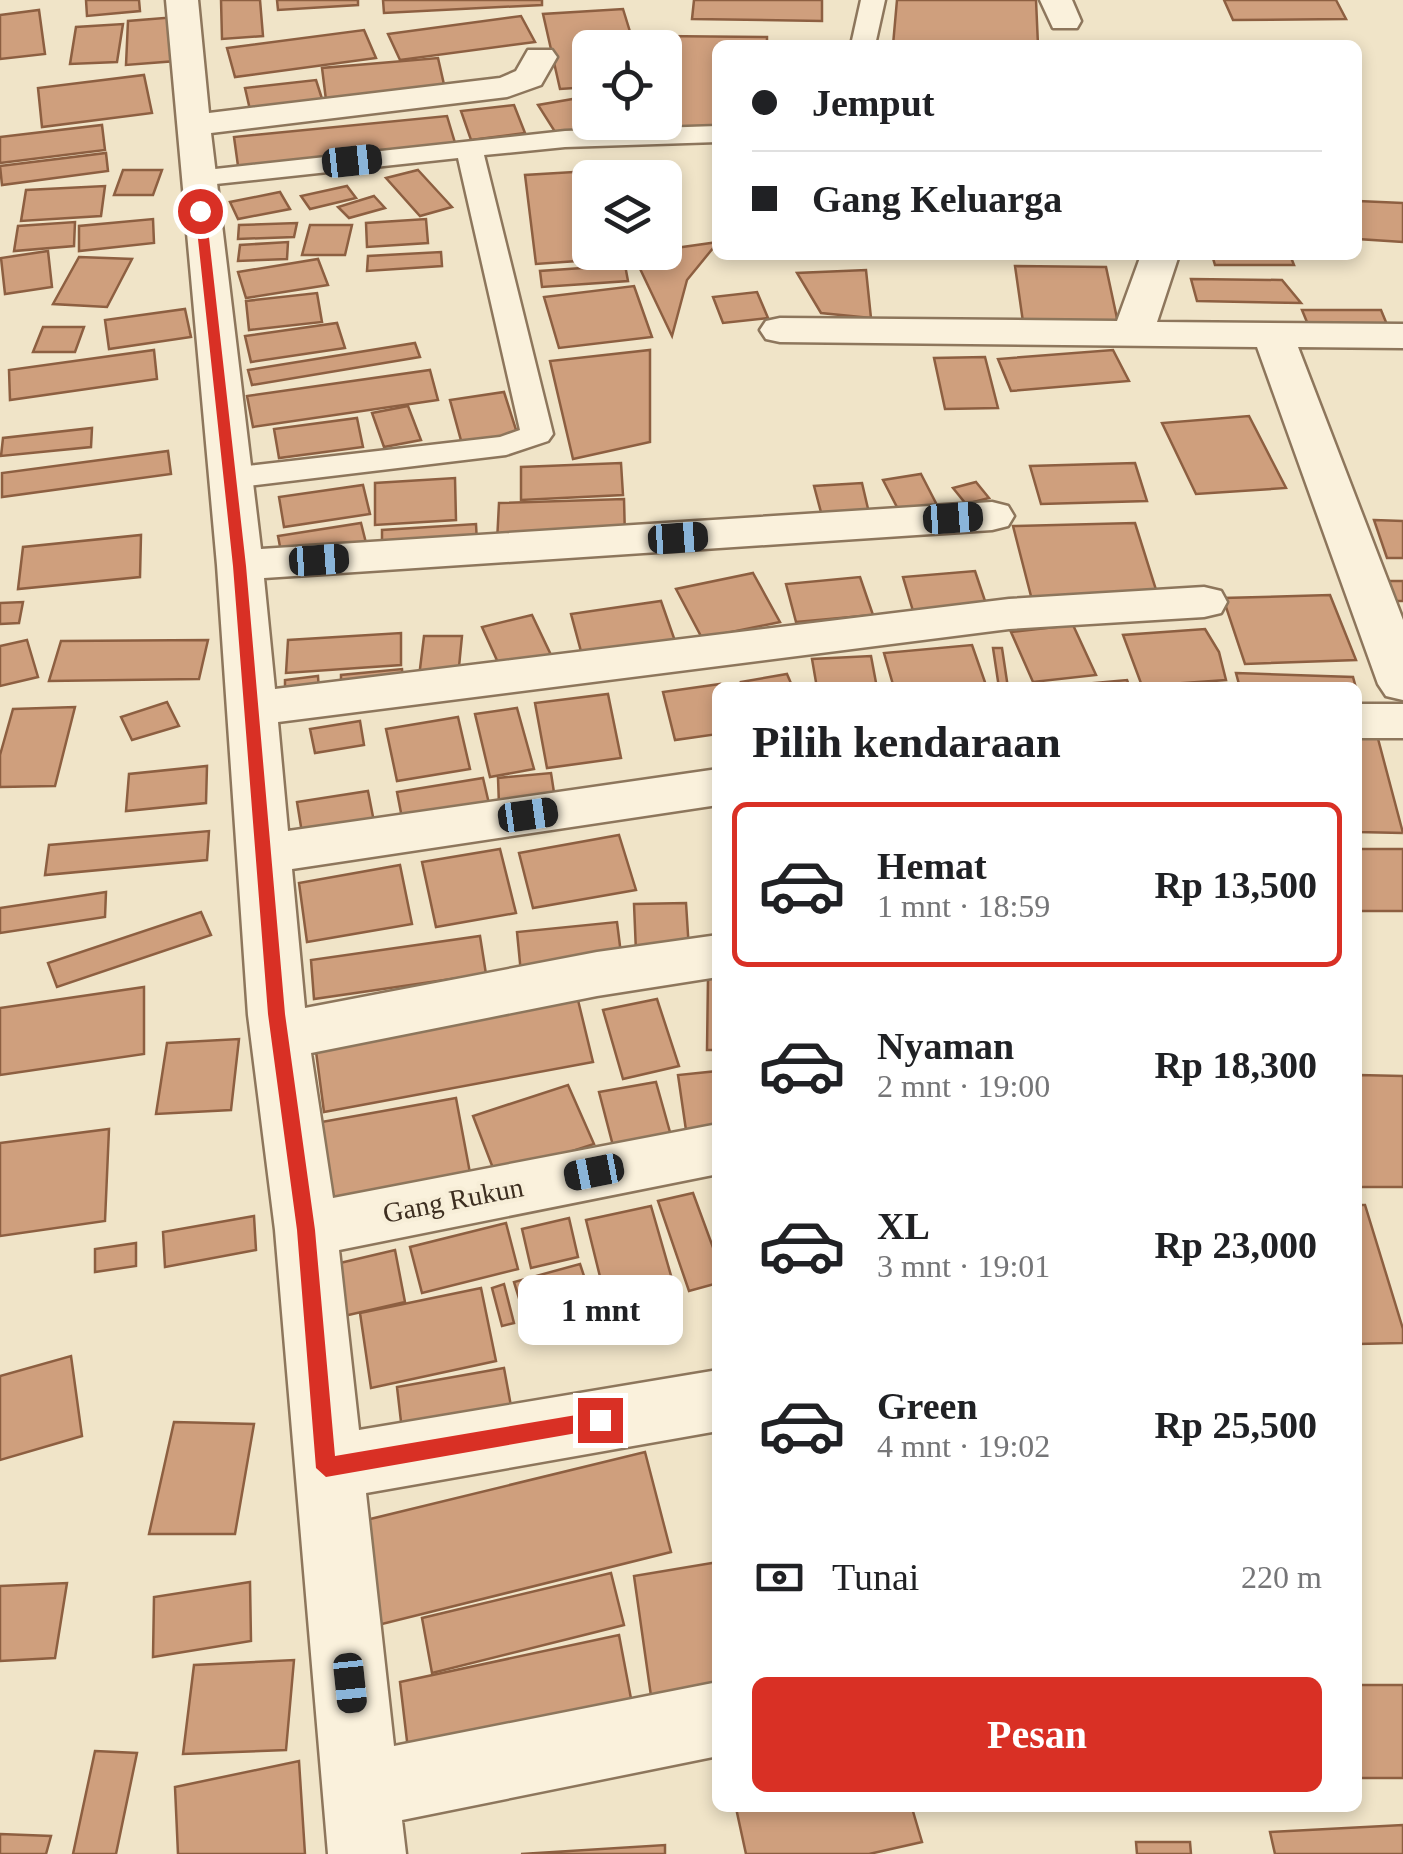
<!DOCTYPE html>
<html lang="id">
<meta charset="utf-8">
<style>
body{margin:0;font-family:Georgia,serif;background:#f2f2f2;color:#202124;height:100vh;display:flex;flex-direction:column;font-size:38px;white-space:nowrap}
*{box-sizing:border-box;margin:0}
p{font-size:32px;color:#757577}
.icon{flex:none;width:55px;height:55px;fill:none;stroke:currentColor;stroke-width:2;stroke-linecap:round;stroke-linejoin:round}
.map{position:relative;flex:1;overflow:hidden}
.sheet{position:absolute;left:712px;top:682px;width:650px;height:1130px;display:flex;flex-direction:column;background:#fff;border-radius:15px;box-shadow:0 5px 15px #0003}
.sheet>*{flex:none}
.guide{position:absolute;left:712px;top:40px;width:650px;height:220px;border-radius:15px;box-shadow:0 5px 15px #0003;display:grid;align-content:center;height:220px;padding:0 40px;background:#fff}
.buttons{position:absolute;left:572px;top:30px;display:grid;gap:20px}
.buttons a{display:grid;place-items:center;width:110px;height:110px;border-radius:15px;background:#fff;box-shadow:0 5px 15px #0003;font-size:50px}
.end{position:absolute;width:45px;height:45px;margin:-22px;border:12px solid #d93025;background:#fff;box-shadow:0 0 0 5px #fff}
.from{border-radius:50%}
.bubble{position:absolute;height:70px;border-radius:15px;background:#fff;box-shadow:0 5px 15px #0003;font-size:32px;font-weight:700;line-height:70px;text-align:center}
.car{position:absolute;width:30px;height:60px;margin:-30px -15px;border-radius:12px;box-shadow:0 0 8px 2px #0007;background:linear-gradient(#222 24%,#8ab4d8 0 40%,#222 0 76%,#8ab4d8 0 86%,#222 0)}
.guide b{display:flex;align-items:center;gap:35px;height:95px;font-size:38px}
.guide b+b{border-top:2px solid #e0e0e0}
.guide i{width:25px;height:25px;background:#202124}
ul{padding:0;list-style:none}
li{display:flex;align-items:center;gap:30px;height:165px;margin:0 20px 15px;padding:0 20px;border:5px solid transparent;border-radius:15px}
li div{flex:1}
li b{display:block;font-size:38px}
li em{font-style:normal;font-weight:700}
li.active{border-color:#d93025}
li>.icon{width:90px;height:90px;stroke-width:1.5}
h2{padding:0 40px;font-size:45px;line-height:120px}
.pay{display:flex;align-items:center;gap:25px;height:110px;padding:0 40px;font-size:38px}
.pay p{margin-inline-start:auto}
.primary-button{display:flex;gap:20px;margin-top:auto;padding:20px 40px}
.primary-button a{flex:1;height:115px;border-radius:15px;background:#d93025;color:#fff;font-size:40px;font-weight:700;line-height:115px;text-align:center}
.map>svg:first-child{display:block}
.building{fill:#cf9f7d;stroke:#8d5f41;stroke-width:2.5}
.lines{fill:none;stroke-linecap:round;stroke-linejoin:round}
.lane-casing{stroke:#8d765c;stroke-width:5}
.street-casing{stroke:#8d765c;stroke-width:5}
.lane{fill:#faf1dc;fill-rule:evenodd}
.street{fill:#faf1dc;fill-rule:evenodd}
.route{fill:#d93025}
.labels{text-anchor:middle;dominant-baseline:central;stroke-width:8;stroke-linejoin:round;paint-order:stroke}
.street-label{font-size:28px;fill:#3d2e20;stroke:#f7eed8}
</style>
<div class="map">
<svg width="1403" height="1854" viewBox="0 0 1403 1854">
<rect width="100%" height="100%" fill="#f0e4c8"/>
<!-- building -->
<g class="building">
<polygon points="86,0 139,0 140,11 87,16"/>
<polygon points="221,0 260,0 263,36 222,39"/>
<polygon points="277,0 358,0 358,5 278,10"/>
<polygon points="383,0 542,0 542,5 384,13"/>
<polygon points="694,0 822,0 822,21 692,19"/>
<polygon points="897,0 1036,0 1038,45 893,45"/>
<polygon points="1224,0 1336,0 1346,19 1233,20"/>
<polygon points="623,9 635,48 590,48 590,87 560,89 543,14"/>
<polygon points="39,10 45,54 0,59 0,15"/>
<polygon points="521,16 535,42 400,60 388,34"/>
<polygon points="176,17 176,61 126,65 128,21"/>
<polygon points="123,24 117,62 70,64 76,27"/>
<polygon points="364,30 376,58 235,77 227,48"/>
<polygon points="658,36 767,37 767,45 718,45 718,128 649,127 649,122 665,122 665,48 657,48"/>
<polygon points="438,58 445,89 326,100 322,68"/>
<polygon points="144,75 152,113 42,127 38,88"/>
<polygon points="316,80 324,105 251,114 245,88"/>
<polygon points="590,96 590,122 629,123 557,135 538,105"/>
<polygon points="514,105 525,133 471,140 461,111"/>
<polygon points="447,116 455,143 238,166 234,137"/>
<polygon points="102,125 105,150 0,163 0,137"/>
<polygon points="106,153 108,171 2,185 0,166"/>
<polygon points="123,170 162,170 153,195 114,195"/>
<polygon points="418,170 452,207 420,216 386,178"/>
<polygon points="590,171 590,252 603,252 605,259 536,264 525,175"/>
<polygon points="105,186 101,216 21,221 26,190"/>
<polygon points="347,186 356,198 310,209 301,196"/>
<polygon points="280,192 290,209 238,219 230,202"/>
<polygon points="374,196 385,208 349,218 338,207"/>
<polygon points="1358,201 1403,203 1403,242 1358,239"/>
<polygon points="153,219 154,243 79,251 79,226"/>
<polygon points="426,219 428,243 367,247 366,223"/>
<polygon points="75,222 74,246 14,251 18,226"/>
<polygon points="297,223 294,237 238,239 239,225"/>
<polygon points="310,225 352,225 345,255 302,255"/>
<polygon points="288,242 287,259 238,261 240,245"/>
<polygon points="718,242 687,280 672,336 633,254"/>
<polygon points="48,251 52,287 5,294 1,258"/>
<polygon points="441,252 442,266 367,271 368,256"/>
<polygon points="1212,255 1290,255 1294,265 1215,265"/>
<polygon points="79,257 132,259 107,307 53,304"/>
<polygon points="318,259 328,285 246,298 238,272"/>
<polygon points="625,265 628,281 542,287 540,271"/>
<polygon points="1015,266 1106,267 1118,323 1023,322"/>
<polygon points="866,270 871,318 821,313 797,273"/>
<polygon points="1191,279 1282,280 1301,303 1197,301"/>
<polygon points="634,286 652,337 559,348 544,297"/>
<polygon points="757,292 768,318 723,323 713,297"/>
<polygon points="317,293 322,322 249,330 246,301"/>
<polygon points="185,309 191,337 109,349 105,320"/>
<polygon points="1302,310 1381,310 1388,327 1309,327"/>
<polygon points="337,323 345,348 251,362 245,336"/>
<polygon points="43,327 84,327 75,352 33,352"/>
<polygon points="415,343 420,357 252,385 248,370"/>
<polygon points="154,350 157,379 10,400 9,370"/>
<polygon points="650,350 650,442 573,459 550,361"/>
<polygon points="1113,350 1129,381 1011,391 998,359"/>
<polygon points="985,357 998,408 945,409 934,358"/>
<polygon points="430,370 438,400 253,427 247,396"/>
<polygon points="504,392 518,436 462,444 450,400"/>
<polygon points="408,406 421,440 384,447 372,413"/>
<polygon points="1249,416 1286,488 1196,494 1162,423"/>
<polygon points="357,418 363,447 279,458 274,429"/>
<polygon points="92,428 91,447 1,456 3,438"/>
<polygon points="168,451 171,474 2,497 2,473"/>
<polygon points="621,463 623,495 521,500 521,467"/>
<polygon points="1135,463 1147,501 1041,504 1030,466"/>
<polygon points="921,474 938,507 900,513 883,480"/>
<polygon points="455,478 456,520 375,525 375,483"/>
<polygon points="976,482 989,498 966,504 953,488"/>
<polygon points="862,483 869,513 822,516 814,486"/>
<polygon points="363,485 370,514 284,527 279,497"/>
<polygon points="624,499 625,538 497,542 499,503"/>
<polygon points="1374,520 1403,521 1403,558 1387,558"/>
<polygon points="361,523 366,543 282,557 278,536"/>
<polygon points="1135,523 1158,596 1032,600 1013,526"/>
<polygon points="476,524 477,543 382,550 382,530"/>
<polygon points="141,535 140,577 18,589 23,547"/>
<polygon points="975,571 986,604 913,611 903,577"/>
<polygon points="753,573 780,622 702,638 676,589"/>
<polygon points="860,577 873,615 796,622 786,584"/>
<polygon points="1386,581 1403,581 1403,601 1392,601"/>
<polygon points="1330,595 1356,660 1245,664 1223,598"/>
<polygon points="661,601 675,641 582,655 571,614"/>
<polygon points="23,602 19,623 0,624 0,603"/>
<polygon points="532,615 551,655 500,667 482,627"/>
<polygon points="1073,625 1096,675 1033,682 1011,632"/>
<polygon points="1205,629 1219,652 1226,680 1142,686 1123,635"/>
<polygon points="401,633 401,665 286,673 288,640"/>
<polygon points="424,636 462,636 458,677 419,677"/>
<polygon points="27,640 38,677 0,686 0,646"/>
<polygon points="208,640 199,679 49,681 61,641"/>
<polygon points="972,645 987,688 894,688 884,653"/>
<polygon points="993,648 1002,648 1008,688 999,688"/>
<polygon points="871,656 877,688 817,688 812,659"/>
<polygon points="402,669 403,684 341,690 341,675"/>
<polygon points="1236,673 1353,677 1356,688 1240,688"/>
<polygon points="787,674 793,688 743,688 741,682"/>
<polygon points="318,676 319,692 285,696 285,680"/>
<polygon points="1127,680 1130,688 1039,688"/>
<polygon points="720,684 718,734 675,740 663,692"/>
<polygon points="608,694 621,758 547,768 535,703"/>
<polygon points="167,702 179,726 132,740 121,717"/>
<polygon points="75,707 55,786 0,787 0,755 13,709"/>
<polygon points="517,708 534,769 490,777 475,714"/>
<polygon points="458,717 470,769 397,781 386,729"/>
<polygon points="360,721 364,745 315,753 310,729"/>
<polygon points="1358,734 1377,735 1403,833 1358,832"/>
<polygon points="207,766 206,803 126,811 129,774"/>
<polygon points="551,773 555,799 499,805 498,778"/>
<polygon points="483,778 490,808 403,823 397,792"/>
<polygon points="368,791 375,827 303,839 297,802"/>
<polygon points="209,831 207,860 45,875 49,845"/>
<polygon points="619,835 636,890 533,908 519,853"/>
<polygon points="500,849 516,913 436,927 422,862"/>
<rect x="1358" y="849" width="45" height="62"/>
<polygon points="400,865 412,924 307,942 299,883"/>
<polygon points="106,892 105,917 0,933 0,908"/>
<polygon points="686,903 689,950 636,952 634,904"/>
<polygon points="201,912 211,935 57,987 48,963"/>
<polygon points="617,922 622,962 521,973 517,932"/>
<polygon points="480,936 486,974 314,999 311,960"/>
<polygon points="708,978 718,978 718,1050 707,1050"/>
<polygon points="144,987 144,1054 0,1075 0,1008"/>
<polygon points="577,996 593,1062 324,1112 315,1044"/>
<polygon points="657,999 679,1066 623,1079 603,1010"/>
<polygon points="239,1039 231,1110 156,1114 167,1043"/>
<polygon points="718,1071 718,1142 688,1144 678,1075"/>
<polygon points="1358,1075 1403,1076 1403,1187 1358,1187"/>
<polygon points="656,1082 675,1150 617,1161 599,1092"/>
<polygon points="568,1085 594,1144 496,1176 473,1116"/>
<polygon points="456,1098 473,1189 328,1216 316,1123"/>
<polygon points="109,1129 105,1221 0,1236 0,1143"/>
<polygon points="693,1193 718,1261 718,1283 689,1291 658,1201"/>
<polygon points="1358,1205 1365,1205 1403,1329 1403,1343 1358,1344"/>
<polygon points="651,1206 676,1293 608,1309 586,1220"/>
<polygon points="254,1216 256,1250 165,1267 163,1232"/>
<polygon points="569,1218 578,1257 531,1268 522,1229"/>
<polygon points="506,1223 518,1269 422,1293 410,1247"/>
<polygon points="136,1243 136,1266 95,1272 95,1249"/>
<polygon points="395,1250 405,1302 331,1319 323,1267"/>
<polygon points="580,1264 593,1303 526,1321 514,1282"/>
<polygon points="504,1284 514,1323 502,1326 492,1288"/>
<polygon points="481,1288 496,1361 371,1388 360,1313"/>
<polygon points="71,1356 82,1436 0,1460 0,1376"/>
<polygon points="504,1368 513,1417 403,1439 397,1387"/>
<polygon points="174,1422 254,1424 235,1534 149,1534"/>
<polygon points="645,1452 671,1552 378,1625 362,1521"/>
<polygon points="718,1562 718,1699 653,1710 634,1576"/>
<polygon points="611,1573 624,1625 432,1673 422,1618"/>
<polygon points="250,1582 251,1641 153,1657 154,1597"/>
<polygon points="67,1583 55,1658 0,1661 0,1586"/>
<polygon points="619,1635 636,1725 411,1775 400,1682"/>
<polygon points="294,1660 286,1750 183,1754 194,1665"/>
<rect x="1358" y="1685" width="45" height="93"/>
<polygon points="95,1751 137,1753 116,1854 73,1854"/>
<polygon points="299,1761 305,1854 178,1854 175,1787"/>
<polygon points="736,1808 912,1808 922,1842 869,1854 746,1854"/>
<polygon points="1403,1825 1403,1854 1275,1854 1270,1832"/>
<polygon points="0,1834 51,1836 46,1854 0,1854"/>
<polygon points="1136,1842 1190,1842 1191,1854 1137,1854"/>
<polygon points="665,1845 665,1854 521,1854"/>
</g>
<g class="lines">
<!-- lane casing -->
<g class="lane-casing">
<g id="lane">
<polygon points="861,0 885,0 875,45 851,45"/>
<polygon points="718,126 718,142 565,147 484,155 553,434 548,441 506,455 230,488 219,485 214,478 219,471 230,468 500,437 520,430 458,158 197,186 184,178 188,172 565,131"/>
</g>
</g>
<!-- street casing -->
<g class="street-casing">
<g id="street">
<polygon points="166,0 198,0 209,113 500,78 516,71 528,50 552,50 557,57 541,85 507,97 211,133 261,549 992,502 1008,506 1014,516 1008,526 992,530 264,578 275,689 1009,599 1204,587 1221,591 1227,602 1221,613 1204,617 1009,629 278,722 288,831 718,769 718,805 292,869 305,1008 597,952 718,935 718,977 597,996 311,1053 333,1198 718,1124 718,1174 339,1250 359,1430 718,1370 718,1431 366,1493 394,1746 718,1682 718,1756 402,1820 406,1854 328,1854 275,1230 248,1015 217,565"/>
<polygon points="1040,0 1072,0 1081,21 1077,28 1053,28"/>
<polygon points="1141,255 1179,255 1157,322 1403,324 1403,348 1298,347 1403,620 1403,700 1386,696 1378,684 1257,347 780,342 766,339 760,330 766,321 780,318 1117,321"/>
<rect x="1358" y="704" width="45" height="34"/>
</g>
</g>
<!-- lane -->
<use href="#lane" class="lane"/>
<!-- street -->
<use href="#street" class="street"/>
</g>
<!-- route -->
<polygon class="route" points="200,208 206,211 246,566 285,1014 315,1230 335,1456 600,1411 610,1420 600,1429 326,1477 316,1468 297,1230 268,1014 233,566 195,211"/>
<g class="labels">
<!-- street labels -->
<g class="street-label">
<text transform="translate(453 1200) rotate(-11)">Gang Rukun</text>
</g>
</g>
</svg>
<div class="buttons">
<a><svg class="icon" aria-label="locate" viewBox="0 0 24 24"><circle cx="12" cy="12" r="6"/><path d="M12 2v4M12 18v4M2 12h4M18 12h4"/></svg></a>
<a><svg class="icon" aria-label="layers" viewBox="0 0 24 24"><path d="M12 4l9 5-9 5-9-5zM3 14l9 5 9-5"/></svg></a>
</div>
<i class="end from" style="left:200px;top:211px"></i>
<i class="end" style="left:600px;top:1420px"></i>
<div class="bubble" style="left:518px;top:1275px;width:165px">1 mnt</div>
<i class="car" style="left:352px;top:161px;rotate:84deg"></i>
<i class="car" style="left:953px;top:518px;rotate:86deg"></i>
<i class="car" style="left:678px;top:538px;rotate:86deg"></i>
<i class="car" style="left:319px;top:560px;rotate:86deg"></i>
<i class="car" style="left:528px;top:815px;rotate:82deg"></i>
<i class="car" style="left:594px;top:1172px;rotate:259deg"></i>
<i class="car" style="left:350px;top:1683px;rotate:174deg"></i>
<div class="guide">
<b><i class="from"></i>Jemput</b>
<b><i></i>Gang Keluarga</b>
</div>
<section class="sheet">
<h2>Pilih kendaraan</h2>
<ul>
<li class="active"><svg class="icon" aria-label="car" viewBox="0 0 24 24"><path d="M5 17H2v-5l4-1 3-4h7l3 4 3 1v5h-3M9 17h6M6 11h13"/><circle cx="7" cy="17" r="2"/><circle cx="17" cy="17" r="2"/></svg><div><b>Hemat</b><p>1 mnt · 18:59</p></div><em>Rp 13,500</em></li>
<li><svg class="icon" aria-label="car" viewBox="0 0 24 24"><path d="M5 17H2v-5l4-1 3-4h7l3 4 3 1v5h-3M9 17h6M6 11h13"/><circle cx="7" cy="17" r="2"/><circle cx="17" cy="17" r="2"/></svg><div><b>Nyaman</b><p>2 mnt · 19:00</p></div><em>Rp 18,300</em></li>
<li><svg class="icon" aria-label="car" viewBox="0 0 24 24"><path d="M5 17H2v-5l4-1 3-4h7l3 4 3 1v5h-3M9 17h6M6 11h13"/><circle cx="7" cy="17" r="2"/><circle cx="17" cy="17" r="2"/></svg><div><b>XL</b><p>3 mnt · 19:01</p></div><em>Rp 23,000</em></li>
<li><svg class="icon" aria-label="car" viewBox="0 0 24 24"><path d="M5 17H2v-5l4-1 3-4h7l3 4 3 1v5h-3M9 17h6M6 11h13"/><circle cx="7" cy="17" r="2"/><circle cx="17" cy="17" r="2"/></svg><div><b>Green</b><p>4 mnt · 19:02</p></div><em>Rp 25,500</em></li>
</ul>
<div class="pay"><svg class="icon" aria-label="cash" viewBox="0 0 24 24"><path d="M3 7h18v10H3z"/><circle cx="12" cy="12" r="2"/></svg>Tunai<p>220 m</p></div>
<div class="primary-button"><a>Pesan</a></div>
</section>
</div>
